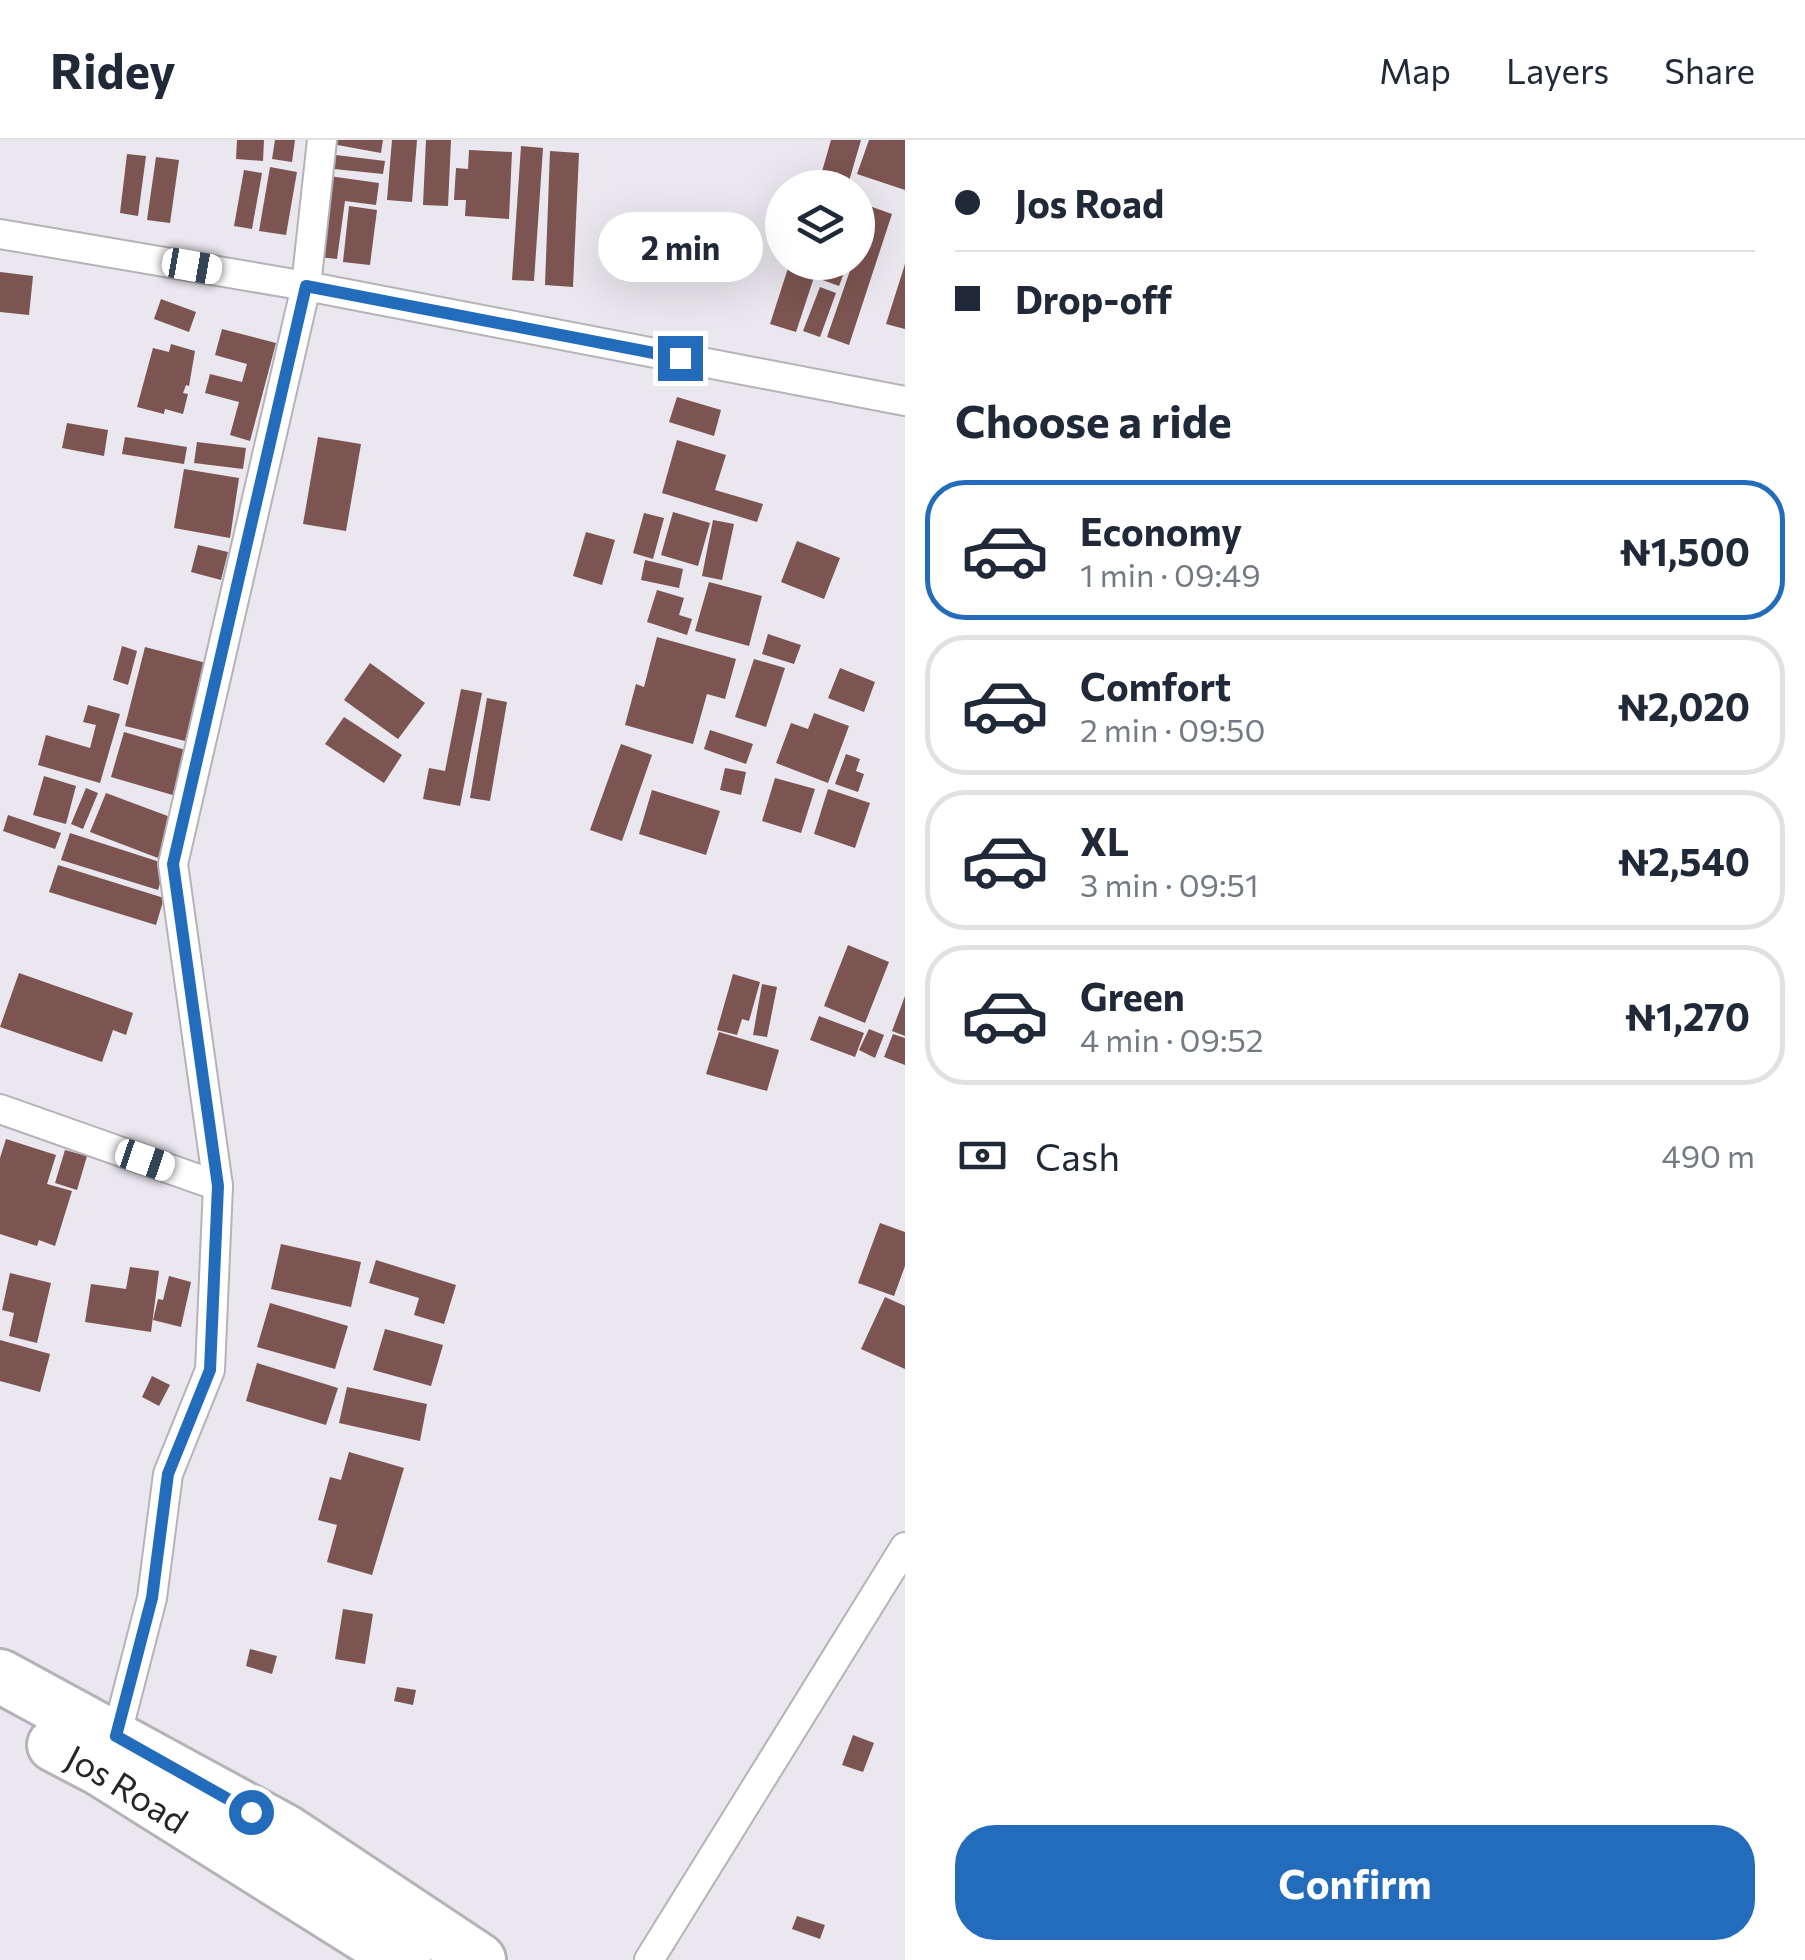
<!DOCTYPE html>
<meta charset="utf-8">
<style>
body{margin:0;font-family:Commissioner,sans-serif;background:#f2f2f3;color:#1f2937;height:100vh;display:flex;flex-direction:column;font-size:38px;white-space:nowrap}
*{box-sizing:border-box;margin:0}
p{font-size:32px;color:#747a83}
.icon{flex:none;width:55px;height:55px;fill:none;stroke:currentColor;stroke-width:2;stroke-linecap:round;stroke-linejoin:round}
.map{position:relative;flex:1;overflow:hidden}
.drawer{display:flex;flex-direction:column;background:#fff;width:900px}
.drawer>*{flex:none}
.guide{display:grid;align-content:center;height:220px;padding:0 50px;background:#fff}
.controls{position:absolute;left:765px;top:30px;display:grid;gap:20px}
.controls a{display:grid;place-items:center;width:110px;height:110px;border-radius:50%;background:#fff;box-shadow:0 10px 40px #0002;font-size:50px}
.end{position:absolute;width:45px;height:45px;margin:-22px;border:12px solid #236cbc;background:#fff;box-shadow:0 0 0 5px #fff}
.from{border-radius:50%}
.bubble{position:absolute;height:70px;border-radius:35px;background:#fff;box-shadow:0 10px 40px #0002;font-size:32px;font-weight:700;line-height:70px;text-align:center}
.car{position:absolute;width:30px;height:60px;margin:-30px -15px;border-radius:12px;box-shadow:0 0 8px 2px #0007;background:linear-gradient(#fff 24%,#345 0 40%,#fff 0 76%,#345 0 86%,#fff 0)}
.guide b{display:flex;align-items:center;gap:35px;height:95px;font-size:38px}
.guide b+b{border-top:2px solid #e0e1e3}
.guide i{width:25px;height:25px;background:#1f2937}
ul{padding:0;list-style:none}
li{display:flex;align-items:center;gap:30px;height:140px;margin:0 20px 15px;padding:0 30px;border:5px solid #e0e1e3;border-radius:40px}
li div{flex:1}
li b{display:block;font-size:38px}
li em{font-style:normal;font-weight:700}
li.active{border-color:#236cbc}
li>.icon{width:90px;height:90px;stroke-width:1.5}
h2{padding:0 50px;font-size:45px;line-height:120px}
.pay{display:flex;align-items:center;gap:25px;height:110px;padding:0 50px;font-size:38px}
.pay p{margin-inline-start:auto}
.action{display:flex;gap:20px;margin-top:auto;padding:20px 50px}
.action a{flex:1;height:115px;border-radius:40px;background:#236cbc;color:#fff;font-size:40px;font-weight:700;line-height:115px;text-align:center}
header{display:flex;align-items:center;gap:60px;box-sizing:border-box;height:140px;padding:0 50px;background:#fff;border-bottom:2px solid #e0e1e3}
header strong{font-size:48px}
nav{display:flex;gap:55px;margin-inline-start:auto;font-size:35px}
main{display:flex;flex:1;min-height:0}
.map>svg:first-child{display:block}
.building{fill:#7c5451}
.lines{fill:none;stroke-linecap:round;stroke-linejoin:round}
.street-casing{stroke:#b5b2b8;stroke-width:32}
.highway-casing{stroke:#b5b2b8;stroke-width:58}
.street{stroke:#fff;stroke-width:28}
.highway{stroke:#fff;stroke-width:52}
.route{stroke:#236cbc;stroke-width:12}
.labels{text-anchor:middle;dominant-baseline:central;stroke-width:10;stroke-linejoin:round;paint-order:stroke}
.street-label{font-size:35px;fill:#262528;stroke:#fff}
</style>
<header>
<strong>Ridey</strong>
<nav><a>Map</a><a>Layers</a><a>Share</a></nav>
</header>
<main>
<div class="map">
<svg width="905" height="1820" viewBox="0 0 905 1820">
<rect width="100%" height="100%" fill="#eae7ee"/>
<!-- building -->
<g class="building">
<polygon points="237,0 264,0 263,21 236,19"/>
<polygon points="275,0 295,0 292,22 272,19"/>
<polygon points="333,0 383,0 381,13 332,4"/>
<polygon points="392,0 417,0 412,62 387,60"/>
<polygon points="426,0 451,0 448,66 423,65"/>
<polygon points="831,0 861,0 847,48 819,42"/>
<polygon points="869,0 905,0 905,50 857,34"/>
<polygon points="521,6 543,8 534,141 512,140"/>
<polygon points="469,10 512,12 509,79 465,76 466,60 454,60 456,28 468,29"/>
<polygon points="550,11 579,13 573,147 545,145"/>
<polygon points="127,14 146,16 138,76 120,73"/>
<polygon points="336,15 385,21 383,34 334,29"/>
<polygon points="156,17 179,20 170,83 147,80"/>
<polygon points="270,27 297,32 286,95 259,91"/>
<polygon points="244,30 262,33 252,89 234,86"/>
<polygon points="329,36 379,43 376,65 345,61 337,119 319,117"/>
<polygon points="858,62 892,74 849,205 827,197 853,122 858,122 858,108 866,82 858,79"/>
<polygon points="349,66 377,70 370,125 343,122"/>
<polygon points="790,122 819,122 796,192 770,184"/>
<polygon points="823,122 848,122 839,146 817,138"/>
<polygon points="905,124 905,189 886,184"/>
<polygon points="0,132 33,136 29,175 0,172"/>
<polygon points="820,147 836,153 820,197 803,191"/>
<polygon points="161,159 196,172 189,192 154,179"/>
<polygon points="222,189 276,203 250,301 230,295 239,262 205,253 210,234 242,242 247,224 215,215"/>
<polygon points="171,204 195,211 189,246 186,245 183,253 188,254 183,274 165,269 164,274 137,267 153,208 169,212"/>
<polygon points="677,257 721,270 714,296 669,282"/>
<polygon points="67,283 108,290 104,316 62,308"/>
<polygon points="125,297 187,307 184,324 122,314"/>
<polygon points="318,297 361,304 346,391 303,384"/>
<polygon points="677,300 726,315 715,350 763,364 757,382 662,353"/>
<polygon points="197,302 246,308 243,329 194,323"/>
<polygon points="184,329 239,338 230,398 174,388"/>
<polygon points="673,372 710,383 698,426 661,415"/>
<polygon points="644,373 664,378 653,419 633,413"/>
<polygon points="713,380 734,384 722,440 702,436"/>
<polygon points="586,392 615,400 602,445 573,436"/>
<polygon points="797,401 840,418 824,459 781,442"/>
<polygon points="198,405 228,412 221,440 191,432"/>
<polygon points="645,420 683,429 679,448 641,440"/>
<polygon points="709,442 762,456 749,506 695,491"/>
<polygon points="657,450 684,458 679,475 692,479 687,495 647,482"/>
<polygon points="768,494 801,505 794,524 762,514"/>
<polygon points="657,497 736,519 725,559 707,554 693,604 625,585 636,544 644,547"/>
<polygon points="122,506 137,511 128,545 113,540"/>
<polygon points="145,507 206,523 185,601 125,586"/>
<polygon points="754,519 785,528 766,587 735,577"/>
<polygon points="370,523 425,563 398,599 344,560"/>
<polygon points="840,528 875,542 864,572 828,558"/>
<polygon points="461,549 482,553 460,666 423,659 429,628 445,631"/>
<polygon points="487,558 507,562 490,661 470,658"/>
<polygon points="88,565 120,574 100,643 38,625 46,595 90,608 96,585 83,582"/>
<polygon points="814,573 849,586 828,643 776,623 791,583 808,589"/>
<polygon points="344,577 402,615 384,643 325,604"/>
<polygon points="710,590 753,604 746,624 704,609"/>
<polygon points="124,592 189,611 176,656 111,637"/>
<polygon points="621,604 652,615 622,701 590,690"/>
<polygon points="846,614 860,619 856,631 864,634 858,652 835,644"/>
<polygon points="725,628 746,632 741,655 720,650"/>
<polygon points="44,636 76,646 66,684 33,675"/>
<polygon points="775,638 815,649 801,693 762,681"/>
<polygon points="86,648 98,653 83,689 71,684"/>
<polygon points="828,649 870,663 855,708 814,694"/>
<polygon points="652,650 720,671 706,715 639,694"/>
<polygon points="106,653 173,678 158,718 90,692"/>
<polygon points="8,675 61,693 55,709 3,691"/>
<polygon points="70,693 166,724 158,750 61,720"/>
<polygon points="58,725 164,758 156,785 49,752"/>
<polygon points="848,805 889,822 865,883 824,866"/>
<polygon points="19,833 133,873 126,895 113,890 102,922 0,887"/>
<polygon points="733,834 760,842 749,881 742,879 737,895 717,890"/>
<polygon points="762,844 777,847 767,897 753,895"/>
<polygon points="905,856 905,896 892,891"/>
<polygon points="819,876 864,893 855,917 810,900"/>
<polygon points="869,889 884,895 875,918 859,910"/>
<polygon points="719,892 779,910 767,951 706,934"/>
<polygon points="893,894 905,898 905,925 884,917"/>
<polygon points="6,999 56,1015 47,1044 72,1051 55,1106 39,1100 37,1106 0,1094 0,1018"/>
<polygon points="65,1010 87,1016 77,1050 55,1043"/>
<polygon points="880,1083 905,1092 905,1126 894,1156 858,1143"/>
<polygon points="281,1104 361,1122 351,1167 271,1149"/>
<polygon points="376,1120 456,1145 444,1184 414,1175 419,1158 369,1143"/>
<polygon points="130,1127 159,1131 151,1192 85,1182 91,1144 126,1149"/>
<polygon points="10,1133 51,1143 37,1203 9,1196 14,1173 2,1170"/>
<polygon points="169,1136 191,1142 181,1187 153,1180 158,1159 163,1160"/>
<polygon points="885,1157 905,1166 905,1229 861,1209"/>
<polygon points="270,1163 348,1186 335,1229 257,1207"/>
<polygon points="385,1189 443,1205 431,1246 373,1230"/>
<polygon points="0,1200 50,1214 40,1252 0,1241"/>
<polygon points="257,1223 338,1248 326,1285 246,1261"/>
<polygon points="152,1236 170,1245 159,1266 142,1257"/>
<polygon points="347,1247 427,1264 420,1301 339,1283"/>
<polygon points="349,1312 404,1328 372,1435 327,1422 337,1385 318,1380 330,1337 341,1340"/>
<polygon points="343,1469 373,1474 365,1524 335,1519"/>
<polygon points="250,1509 277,1516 272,1534 246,1526"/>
<polygon points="397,1547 416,1550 413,1565 394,1561"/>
<polygon points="853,1595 874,1603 863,1632 842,1625"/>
<polygon points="797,1776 825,1785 820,1799 792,1789"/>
</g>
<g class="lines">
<!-- street casing -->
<g class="street-casing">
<g id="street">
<polyline points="0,94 306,146 905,261"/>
<polyline points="0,969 218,1046"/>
<polyline points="116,1597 152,1458 168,1334 210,1230 218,1046 173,724 306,146 322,0"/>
<polyline points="649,1820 905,1407"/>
</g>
</g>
<!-- highway casing -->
<g class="highway-casing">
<g id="highway">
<polyline points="0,1536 285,1691 479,1820"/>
<path id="s1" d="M 54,1605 L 100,1629 L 404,1820"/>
</g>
</g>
<!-- street -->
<use href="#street" class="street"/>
<!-- highway -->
<use href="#highway" class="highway"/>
</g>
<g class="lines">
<!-- route -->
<polyline class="route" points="251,1672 116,1596 152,1458 168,1334 210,1230 218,1046 173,724 306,146 680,218"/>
</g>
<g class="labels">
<!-- street labels -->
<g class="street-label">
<text stroke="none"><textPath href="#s1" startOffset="85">Jos Road</textPath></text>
</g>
</g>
</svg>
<div class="controls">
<a><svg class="icon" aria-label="layers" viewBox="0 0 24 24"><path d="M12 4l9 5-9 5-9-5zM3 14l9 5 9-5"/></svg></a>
</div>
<i class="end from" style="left:251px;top:1672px"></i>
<i class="end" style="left:680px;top:218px"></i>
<div class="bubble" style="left:598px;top:72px;width:165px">2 min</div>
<i class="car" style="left:192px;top:126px;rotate:100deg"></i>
<i class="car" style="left:145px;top:1020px;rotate:109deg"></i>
</div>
<section class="drawer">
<div class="guide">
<b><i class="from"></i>Jos Road</b>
<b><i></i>Drop-off</b>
</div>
<h2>Choose a ride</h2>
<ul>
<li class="active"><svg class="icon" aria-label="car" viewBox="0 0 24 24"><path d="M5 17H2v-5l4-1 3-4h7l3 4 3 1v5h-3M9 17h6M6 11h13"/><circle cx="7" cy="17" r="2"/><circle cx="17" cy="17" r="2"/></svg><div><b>Economy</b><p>1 min · 09:49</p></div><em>₦1,500</em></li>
<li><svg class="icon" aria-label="car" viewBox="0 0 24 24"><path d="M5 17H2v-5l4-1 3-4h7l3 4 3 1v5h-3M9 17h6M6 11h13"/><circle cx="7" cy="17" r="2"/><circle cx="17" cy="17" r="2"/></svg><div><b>Comfort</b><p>2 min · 09:50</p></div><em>₦2,020</em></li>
<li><svg class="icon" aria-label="car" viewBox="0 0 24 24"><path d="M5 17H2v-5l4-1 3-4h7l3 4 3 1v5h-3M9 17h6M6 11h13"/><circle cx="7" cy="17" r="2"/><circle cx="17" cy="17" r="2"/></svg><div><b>XL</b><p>3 min · 09:51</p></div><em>₦2,540</em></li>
<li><svg class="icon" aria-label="car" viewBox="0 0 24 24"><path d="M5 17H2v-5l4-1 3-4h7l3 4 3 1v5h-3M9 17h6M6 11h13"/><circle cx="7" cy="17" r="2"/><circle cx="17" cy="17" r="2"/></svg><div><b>Green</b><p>4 min · 09:52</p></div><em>₦1,270</em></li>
</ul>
<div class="pay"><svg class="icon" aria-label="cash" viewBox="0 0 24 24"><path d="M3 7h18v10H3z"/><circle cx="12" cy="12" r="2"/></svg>Cash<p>490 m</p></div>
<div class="action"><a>Confirm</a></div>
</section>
</main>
